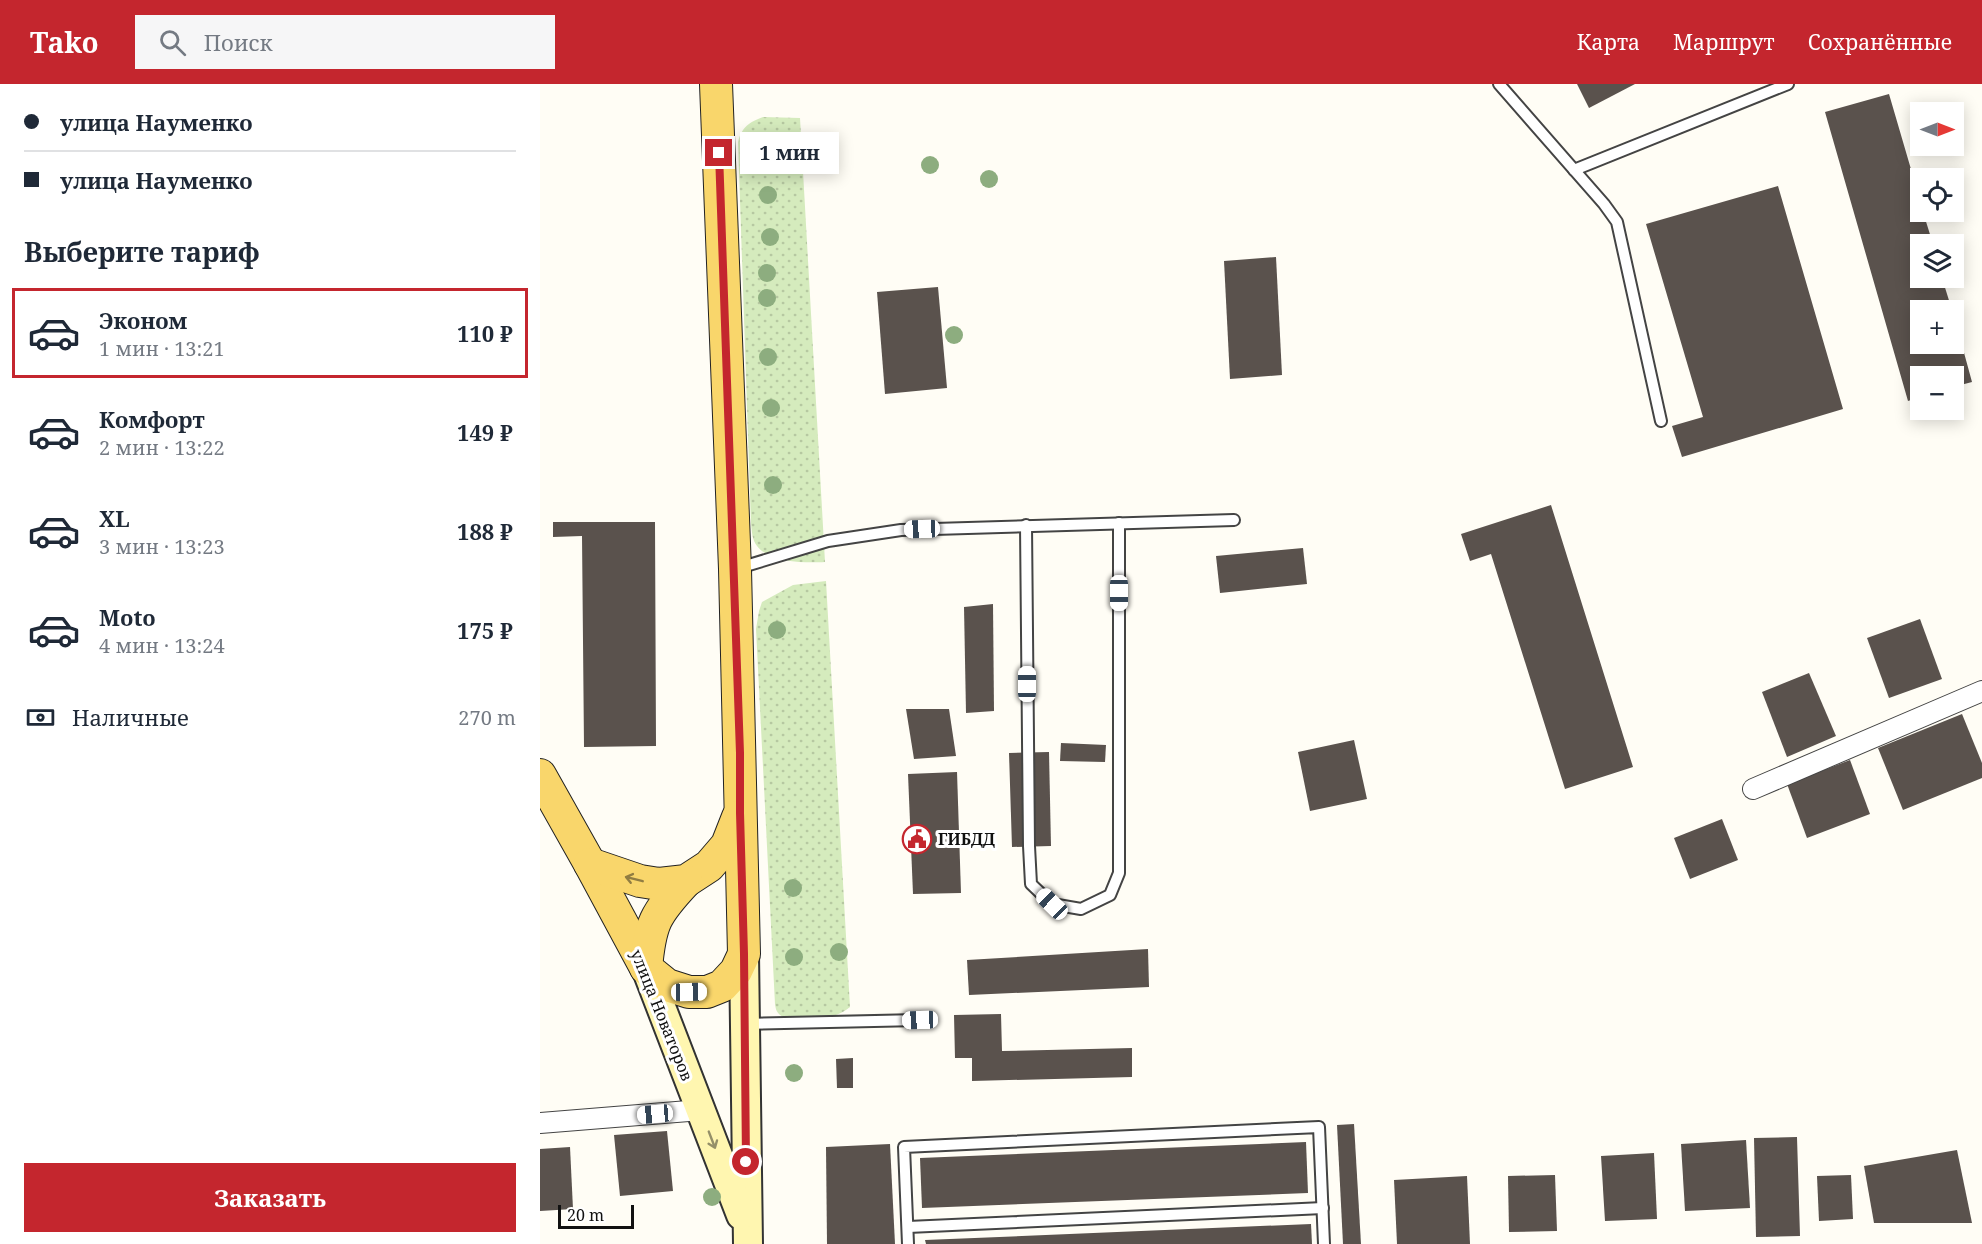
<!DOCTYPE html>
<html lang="ru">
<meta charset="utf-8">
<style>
body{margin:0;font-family:"Noto Serif",serif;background:#f6f6f7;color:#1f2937;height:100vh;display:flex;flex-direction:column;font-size:22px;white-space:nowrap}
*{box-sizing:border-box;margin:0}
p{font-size:20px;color:#747a83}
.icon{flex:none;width:33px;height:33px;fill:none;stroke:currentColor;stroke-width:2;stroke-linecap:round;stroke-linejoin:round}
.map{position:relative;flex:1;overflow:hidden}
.sheet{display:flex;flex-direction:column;background:#fff;width:540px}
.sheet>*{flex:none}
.banner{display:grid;align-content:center;height:132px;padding:0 24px;background:#fff}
.needle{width:39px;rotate:90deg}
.buttons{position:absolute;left:1370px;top:18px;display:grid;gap:12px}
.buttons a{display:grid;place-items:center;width:54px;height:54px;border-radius:0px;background:#fff;box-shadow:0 3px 15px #0003;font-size:30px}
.scale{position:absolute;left:18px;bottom:15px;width:76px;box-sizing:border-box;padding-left:6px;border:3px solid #111;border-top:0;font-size:16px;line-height:21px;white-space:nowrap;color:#111;-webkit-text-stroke:4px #fff;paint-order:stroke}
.end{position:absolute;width:27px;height:27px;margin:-14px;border:8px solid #c4262e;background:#fff;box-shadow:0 0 0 3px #fff}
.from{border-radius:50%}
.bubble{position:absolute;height:42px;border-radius:0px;background:#fff;box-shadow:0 3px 15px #0003;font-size:20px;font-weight:700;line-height:42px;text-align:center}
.car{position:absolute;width:18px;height:36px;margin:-18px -9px;border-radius:8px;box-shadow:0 0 4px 2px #0007;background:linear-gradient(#fff 24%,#345 0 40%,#fff 0 76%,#345 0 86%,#fff 0)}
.banner b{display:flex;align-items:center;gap:21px;height:57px;font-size:22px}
.banner b+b{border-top:2px solid #e0e1e3}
.banner i{width:15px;height:15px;background:#1f2937}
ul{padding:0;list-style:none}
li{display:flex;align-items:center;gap:18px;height:90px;margin:0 12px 9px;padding:0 12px;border:3px solid transparent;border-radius:0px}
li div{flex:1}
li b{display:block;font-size:22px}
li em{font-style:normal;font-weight:700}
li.selected{border-color:#c4262e}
li>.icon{width:54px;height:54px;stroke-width:1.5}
h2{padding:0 24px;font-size:27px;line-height:72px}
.pay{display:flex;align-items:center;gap:15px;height:66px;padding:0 24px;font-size:22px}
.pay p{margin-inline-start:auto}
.cta{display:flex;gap:12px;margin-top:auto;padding:12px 24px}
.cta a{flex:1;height:69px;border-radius:0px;background:#c4262e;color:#fff;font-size:24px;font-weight:700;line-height:69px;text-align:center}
header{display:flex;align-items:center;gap:36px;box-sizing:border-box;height:84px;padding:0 30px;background:#c4262e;color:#fff}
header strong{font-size:28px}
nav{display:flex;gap:33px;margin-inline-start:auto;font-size:21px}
.search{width:420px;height:54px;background:#f6f6f7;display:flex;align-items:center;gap:15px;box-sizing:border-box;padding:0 21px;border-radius:0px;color:#747a83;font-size:22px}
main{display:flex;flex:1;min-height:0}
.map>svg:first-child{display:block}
.grass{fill:url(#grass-dots)}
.building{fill:#5a524d}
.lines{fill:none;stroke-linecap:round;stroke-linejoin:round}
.lane-casing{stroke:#444;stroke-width:14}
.street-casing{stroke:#444;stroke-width:22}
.secondary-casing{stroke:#333;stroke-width:32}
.primary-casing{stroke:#222;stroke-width:34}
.lane{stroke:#fff;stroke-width:10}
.street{stroke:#fff;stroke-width:20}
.secondary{stroke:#fff6b0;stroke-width:28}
.primary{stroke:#f9d66b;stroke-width:32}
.tree{fill:#8dad7f}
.oneway{stroke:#917d42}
.oneway2{stroke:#948f68}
.route{stroke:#c4262e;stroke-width:8}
.labels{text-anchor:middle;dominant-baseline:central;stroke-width:6;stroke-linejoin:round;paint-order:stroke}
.poi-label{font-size:16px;font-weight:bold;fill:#111;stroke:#fff;text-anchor:start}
.street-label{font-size:16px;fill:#111;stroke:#fff}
</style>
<header>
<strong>Tako</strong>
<div class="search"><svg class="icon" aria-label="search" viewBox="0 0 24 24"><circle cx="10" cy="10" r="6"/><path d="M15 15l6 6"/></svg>Поиск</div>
<nav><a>Карта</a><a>Маршрут</a><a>Сохранённые</a></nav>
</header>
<main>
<section class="sheet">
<div class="banner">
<b><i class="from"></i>улица Науменко</b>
<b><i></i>улица Науменко</b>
</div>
<h2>Выберите тариф</h2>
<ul>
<li class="selected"><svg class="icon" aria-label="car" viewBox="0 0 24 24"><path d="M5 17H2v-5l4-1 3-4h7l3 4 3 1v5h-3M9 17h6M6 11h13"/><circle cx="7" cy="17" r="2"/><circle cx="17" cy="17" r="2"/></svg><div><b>Эконом</b><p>1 мин · 13:21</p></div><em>110 ₽</em></li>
<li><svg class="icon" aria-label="car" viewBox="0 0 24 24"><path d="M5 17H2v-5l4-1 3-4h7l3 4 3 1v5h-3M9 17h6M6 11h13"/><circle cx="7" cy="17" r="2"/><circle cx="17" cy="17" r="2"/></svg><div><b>Комфорт</b><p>2 мин · 13:22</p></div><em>149 ₽</em></li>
<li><svg class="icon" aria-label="car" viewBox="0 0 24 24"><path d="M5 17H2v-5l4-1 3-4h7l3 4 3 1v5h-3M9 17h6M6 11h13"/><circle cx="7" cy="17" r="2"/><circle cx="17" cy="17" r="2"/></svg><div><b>XL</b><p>3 мин · 13:23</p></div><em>188 ₽</em></li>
<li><svg class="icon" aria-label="car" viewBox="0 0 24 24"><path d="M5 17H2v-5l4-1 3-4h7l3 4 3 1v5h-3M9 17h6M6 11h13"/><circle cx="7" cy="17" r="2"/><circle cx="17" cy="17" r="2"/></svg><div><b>Moto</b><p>4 мин · 13:24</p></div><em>175 ₽</em></li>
</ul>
<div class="pay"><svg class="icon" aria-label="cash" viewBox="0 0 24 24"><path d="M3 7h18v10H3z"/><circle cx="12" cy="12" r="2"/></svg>Наличные<p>270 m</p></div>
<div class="cta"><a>Заказать</a></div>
</section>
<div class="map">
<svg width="1442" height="1160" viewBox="0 0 1442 1160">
<defs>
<pattern id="grass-dots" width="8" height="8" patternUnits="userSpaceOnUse" patternTransform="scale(1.5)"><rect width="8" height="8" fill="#d5ebbd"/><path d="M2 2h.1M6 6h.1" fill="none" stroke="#b6c8a1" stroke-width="1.8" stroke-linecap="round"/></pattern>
</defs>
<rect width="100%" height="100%" fill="#fffdf5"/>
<!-- grass -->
<g class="grass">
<path d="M 223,33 L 260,34 L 285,478 C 266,479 230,479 217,462 C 212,456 212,447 211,440 L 198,58 C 202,43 209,38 223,33 Z"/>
<path d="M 286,497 L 310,923 C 294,937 268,935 247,935 C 239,931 236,929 235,920 L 216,545 L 219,527 L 222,518 L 253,501 Z"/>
</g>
<!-- building -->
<g class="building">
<polygon points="1037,0 1095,0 1049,24"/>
<polygon points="1349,10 1380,116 1380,128 1383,128 1393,160 1380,160 1380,194 1402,194 1412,226 1380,226 1380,260 1413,260 1414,232 1432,298 1413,303 1413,292 1380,292 1380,313 1368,317 1285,28"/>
<polygon points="1238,102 1303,325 1142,373 1132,342 1163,333 1106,140"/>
<polygon points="736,173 742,291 690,295 684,177"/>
<polygon points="398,203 407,304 345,310 337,208"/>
<polygon points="1011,421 1093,683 1025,705 951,470 930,477 921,450"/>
<polygon points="13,438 115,438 116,662 44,663 42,452 13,453"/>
<polygon points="763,464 767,500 680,509 676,472"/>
<polygon points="453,520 454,627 426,629 424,523"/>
<polygon points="1380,535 1402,595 1349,614 1327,554"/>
<polygon points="1269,589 1296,652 1247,673 1222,608"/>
<polygon points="366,625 409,625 416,672 374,675"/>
<polygon points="1422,630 1442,679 1442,694 1363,726 1338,664"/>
<polygon points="814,656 827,715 770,727 758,668"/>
<polygon points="521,659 566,661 565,678 520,677"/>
<polygon points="509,668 511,762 472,763 469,669"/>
<polygon points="1310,676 1330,730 1267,754 1247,700"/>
<polygon points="417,688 421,809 373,810 368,690"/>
<polygon points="1182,735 1198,776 1150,795 1134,754"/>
<polygon points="608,865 609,903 429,911 427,876"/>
<polygon points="461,930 462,967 592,964 592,993 432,997 432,974 415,974 414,931"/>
<polygon points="313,974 313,1004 297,1004 296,975"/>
<polygon points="814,1040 821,1160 803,1160 797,1041"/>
<polygon points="127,1047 133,1107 80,1112 74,1051"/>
<polygon points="1257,1053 1260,1152 1216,1153 1214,1054"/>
<polygon points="1206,1056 1210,1124 1145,1127 1141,1060"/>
<polygon points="766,1058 768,1109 382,1124 380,1074"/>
<polygon points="350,1060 355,1160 287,1160 286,1063"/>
<polygon points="30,1063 33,1125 0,1127 0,1065"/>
<polygon points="1417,1066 1432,1139 1334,1139 1324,1082"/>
<polygon points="1114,1069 1117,1135 1065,1137 1061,1072"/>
<polygon points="1015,1091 1017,1147 969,1148 968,1092"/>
<polygon points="1311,1091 1313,1135 1279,1137 1277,1092"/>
<polygon points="927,1092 930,1160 857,1160 854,1096"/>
<polygon points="771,1140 772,1160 386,1160 385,1156"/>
</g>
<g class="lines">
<!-- lane casing -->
<g class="lane-casing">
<g id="lane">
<polyline points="959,0 1064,120 1077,138 1121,337"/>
<polyline points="1034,86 1248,0"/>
<polyline points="486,441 489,762 491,800 512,820 541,825 570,811 579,789 579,439"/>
<polyline points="199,484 288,457 361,446 694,436"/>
<polyline points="205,940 379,936"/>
<polyline points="368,1143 783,1124"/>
<polyline points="368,1160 364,1063 779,1043 784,1160"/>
</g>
</g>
<!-- street casing -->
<g class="street-casing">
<g id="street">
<polyline points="1213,705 1442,607"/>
<polyline points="0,1039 161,1026"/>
</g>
</g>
<!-- secondary casing -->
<g class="secondary-casing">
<g id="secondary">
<polyline points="204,870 208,1160"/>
<polyline points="106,884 201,1131"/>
</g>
</g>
<!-- primary casing -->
<g class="primary-casing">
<g id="primary">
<polyline points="0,691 50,780 106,884 127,901 149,908 167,908 182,902 196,887 204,870 195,485 176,0"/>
<polyline points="50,780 100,797 119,800 146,797 169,782 187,761 198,733"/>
<path d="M 106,884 C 110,839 115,830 146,797"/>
</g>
</g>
<!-- lane -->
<use href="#lane" class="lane"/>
<!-- street -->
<use href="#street" class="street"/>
<!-- secondary -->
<use href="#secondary" class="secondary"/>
<!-- primary -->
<use href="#primary" class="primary"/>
</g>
<!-- trees -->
<g class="tree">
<circle cx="390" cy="81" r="9"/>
<circle cx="449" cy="95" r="9"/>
<circle cx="228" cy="111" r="9"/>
<circle cx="230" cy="153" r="9"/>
<circle cx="227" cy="189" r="9"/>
<circle cx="227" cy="214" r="9"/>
<circle cx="414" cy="251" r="9"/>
<circle cx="228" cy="273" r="9"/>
<circle cx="231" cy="324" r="9"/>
<circle cx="233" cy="401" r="9"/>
<circle cx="237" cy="546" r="9"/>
<circle cx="253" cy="804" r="9"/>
<circle cx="299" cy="868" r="9"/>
<circle cx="254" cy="873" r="9"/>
<circle cx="254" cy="989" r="9"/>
<circle cx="172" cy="1113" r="9"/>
</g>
<!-- one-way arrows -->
<defs><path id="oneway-shaft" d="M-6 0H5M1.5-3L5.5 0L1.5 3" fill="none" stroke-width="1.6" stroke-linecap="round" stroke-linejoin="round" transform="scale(1.5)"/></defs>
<use class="oneway" href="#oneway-shaft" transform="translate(94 795) rotate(-166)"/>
<use class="oneway2" href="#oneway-shaft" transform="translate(172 1056) rotate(69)"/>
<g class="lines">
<!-- route -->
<polyline class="route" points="179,69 200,669 200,729 204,870 206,1078"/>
</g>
<!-- icons -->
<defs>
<g id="civic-ring" transform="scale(1.5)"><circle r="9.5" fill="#fff" stroke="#c4262e" stroke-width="1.5"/><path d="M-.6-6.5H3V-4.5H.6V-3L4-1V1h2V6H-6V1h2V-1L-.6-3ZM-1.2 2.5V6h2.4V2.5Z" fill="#c4262e"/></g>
</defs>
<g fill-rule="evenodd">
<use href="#civic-ring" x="377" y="755"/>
</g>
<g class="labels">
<!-- poi labels -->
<g class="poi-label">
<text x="398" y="755">ГИБДД</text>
</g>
<!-- street labels -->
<g class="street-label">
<text transform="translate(122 931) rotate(68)">улица Новаторов</text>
</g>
</g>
</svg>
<div class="buttons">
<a><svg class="needle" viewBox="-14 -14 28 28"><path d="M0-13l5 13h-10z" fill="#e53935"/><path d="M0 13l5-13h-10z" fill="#747a83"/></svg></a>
<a><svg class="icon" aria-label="locate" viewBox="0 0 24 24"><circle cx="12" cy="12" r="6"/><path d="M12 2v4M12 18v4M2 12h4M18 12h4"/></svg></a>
<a><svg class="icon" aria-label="layers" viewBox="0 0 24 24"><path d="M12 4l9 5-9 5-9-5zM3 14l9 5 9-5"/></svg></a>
<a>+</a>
<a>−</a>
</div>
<div class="scale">20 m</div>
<i class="end from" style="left:206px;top:1078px"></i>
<i class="end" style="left:179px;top:69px"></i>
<div class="bubble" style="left:200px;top:48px;width:99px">1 мин</div>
<i class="car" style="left:382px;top:445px;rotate:268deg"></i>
<i class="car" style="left:579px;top:509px;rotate:180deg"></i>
<i class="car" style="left:487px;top:600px;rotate:0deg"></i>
<i class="car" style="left:512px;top:820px;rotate:314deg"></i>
<i class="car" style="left:149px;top:908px;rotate:89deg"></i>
<i class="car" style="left:380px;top:936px;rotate:268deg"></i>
<i class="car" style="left:115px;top:1030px;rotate:265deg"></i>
</div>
</main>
